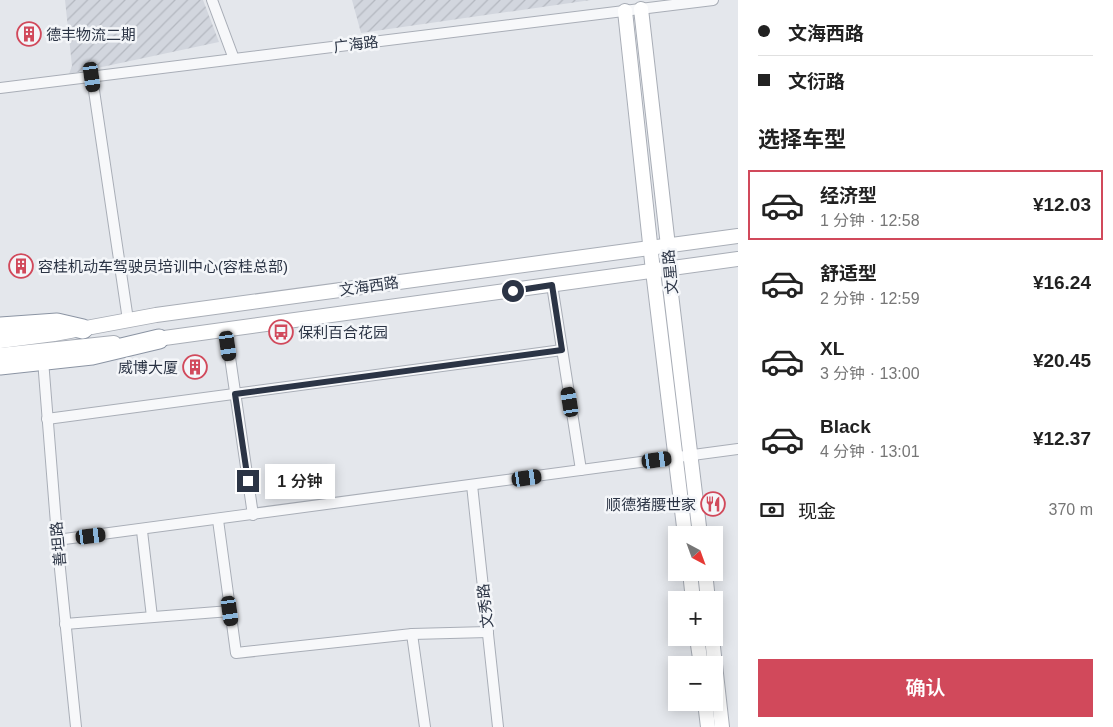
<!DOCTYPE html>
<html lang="zh">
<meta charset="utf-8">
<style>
body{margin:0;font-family:Arial,"Noto Sans SC",sans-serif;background:#f6f6f6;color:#222;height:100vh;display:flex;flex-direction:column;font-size:19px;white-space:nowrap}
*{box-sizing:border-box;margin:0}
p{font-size:16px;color:#767676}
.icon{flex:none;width:28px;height:28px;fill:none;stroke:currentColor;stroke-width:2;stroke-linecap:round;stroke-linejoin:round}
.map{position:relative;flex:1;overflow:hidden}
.panel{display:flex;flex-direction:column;background:#fff;width:375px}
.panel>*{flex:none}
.guide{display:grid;align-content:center;height:110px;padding:0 20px;background:#fff}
.needle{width:32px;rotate:139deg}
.buttons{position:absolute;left:668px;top:526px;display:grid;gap:10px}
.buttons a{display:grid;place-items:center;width:55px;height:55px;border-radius:0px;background:#fff;box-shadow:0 2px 12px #0003;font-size:25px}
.end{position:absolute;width:22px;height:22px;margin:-11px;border:6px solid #2b3445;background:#fff;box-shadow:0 0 0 2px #fff}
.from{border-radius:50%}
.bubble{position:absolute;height:35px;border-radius:0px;background:#fff;box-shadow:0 2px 12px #0003;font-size:16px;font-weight:600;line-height:35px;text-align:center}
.car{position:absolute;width:15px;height:30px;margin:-15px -8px;border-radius:6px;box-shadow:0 0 4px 1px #0007;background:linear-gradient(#222 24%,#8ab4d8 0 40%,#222 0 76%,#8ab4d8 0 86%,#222 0)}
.guide b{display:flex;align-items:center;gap:18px;height:48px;font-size:19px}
.guide b+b{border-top:1px solid #e0e0e0}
.guide i{width:12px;height:12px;background:#222}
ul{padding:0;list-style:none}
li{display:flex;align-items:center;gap:15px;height:70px;margin:0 10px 8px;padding:0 10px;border:2px solid transparent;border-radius:0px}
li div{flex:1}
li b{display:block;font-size:19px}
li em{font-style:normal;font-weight:600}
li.on{border-color:#d1495b}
li>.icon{width:45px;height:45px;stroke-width:1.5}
h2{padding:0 20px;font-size:22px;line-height:60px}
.pay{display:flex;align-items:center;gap:12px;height:55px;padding:0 20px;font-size:19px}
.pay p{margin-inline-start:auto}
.action{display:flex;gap:10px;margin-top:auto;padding:10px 20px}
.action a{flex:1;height:58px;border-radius:0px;background:#d1495b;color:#fff;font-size:20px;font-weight:600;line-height:58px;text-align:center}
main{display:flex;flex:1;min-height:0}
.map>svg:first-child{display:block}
.industrial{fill:url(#industrial-furrows)}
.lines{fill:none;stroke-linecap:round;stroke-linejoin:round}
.street-casing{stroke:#a9aeb7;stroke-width:12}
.secondary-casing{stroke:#a9aeb7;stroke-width:16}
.highway-casing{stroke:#8b94a3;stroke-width:21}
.street{stroke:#f7f8fa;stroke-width:10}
.secondary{stroke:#fff;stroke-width:14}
.highway{stroke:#fff;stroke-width:19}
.route{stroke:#2b3445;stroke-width:6}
.labels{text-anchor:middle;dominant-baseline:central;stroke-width:5;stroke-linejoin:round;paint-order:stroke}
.poi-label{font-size:15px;fill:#2b3445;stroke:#f4f6f9;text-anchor:start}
.street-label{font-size:15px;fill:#2b3445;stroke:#f4f6f9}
</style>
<main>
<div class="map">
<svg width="738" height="727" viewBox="0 0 738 727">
<defs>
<pattern id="industrial-furrows" width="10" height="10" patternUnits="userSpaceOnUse" patternTransform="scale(1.25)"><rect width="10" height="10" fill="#d2d6de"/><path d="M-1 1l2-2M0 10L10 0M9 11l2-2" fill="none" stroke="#b4b8c0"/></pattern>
</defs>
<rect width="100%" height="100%" fill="#e4e7ec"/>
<!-- industrial -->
<g class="industrial">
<polygon points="65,0 203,0 219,42 69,74 72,66"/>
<polygon points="352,0 591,0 361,33"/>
</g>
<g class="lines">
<!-- street casing -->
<g class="street-casing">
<g id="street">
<polyline points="212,0 234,59"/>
<polyline points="92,77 128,320"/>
<polyline points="0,88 713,0"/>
<polyline points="552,285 581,470"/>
<polyline points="226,330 253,515"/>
<polyline points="43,360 58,549 76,727"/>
<polyline points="47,419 562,350"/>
<polyline points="472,485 498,727"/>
<polyline points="218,520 236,653 412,634 488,632"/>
<polyline points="142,531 152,617"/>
<polyline points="57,540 738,449"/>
<polyline points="65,624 230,611"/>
<polyline points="412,634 425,727"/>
</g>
</g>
<!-- secondary casing -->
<g class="secondary-casing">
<g id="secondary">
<polyline points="641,9 668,246 668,269 700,535"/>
<polyline points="625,11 653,271 685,535"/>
<polyline points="150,340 738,259"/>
<polyline points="0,341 54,334 156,315 738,236"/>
<polyline points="0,355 114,343"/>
<polyline points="690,572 693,600"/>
<polyline points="705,572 708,600"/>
<polyline points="697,638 701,665"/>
<polyline points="712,638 722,727"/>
<polyline points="705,702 708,727"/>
</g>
</g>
<!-- highway casing -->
<g class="highway-casing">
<g id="highway">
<polyline points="0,327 57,323 83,329"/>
<polyline points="0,365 92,355 159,339"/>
</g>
</g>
<!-- street -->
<use href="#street" class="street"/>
<!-- secondary -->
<use href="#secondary" class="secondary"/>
<!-- highway -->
<use href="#highway" class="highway"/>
</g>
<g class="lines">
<!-- route -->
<polyline class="route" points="248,481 235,394 562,350 552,285 513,291"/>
</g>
<!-- icons -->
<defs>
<g id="building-ring" transform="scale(1.25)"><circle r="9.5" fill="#f4f6f9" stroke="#d1495b" stroke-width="1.5"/><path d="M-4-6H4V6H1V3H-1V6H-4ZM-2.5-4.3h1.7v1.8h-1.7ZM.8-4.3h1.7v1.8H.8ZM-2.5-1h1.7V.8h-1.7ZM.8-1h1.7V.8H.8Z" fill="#d1495b"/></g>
<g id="bus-ring" transform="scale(1.25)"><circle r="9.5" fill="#f4f6f9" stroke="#d1495b" stroke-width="1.5"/><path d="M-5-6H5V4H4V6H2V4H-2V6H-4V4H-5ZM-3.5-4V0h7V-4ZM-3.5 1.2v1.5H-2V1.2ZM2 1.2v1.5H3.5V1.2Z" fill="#d1495b"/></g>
<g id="restaurant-ring" transform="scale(1.25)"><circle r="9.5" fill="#f4f6f9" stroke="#d1495b" stroke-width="1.5"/><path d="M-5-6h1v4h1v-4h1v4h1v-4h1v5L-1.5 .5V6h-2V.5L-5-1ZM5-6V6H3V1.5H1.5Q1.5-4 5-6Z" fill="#d1495b"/></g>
</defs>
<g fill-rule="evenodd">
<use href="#building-ring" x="29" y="34"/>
<use href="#building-ring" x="21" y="266"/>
<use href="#bus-ring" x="281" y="332"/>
<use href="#building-ring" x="195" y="367"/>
<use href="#restaurant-ring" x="713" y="504"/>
</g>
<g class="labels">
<!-- poi labels -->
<g class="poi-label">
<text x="46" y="34">德丰物流二期</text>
<text x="38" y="266">容桂机动车驾驶员培训中心(容桂总部)</text>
<text x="298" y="332">保利百合花园</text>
<text x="178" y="367" text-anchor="end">威博大厦</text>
<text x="696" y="504" text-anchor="end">顺德猪腰世家</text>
</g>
<!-- street labels -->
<g class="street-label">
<text transform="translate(356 44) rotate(-7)">广海路</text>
<text transform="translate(670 272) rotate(-95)">文星路</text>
<text transform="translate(369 286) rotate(-8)">文海西路</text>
<text transform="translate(58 544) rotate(-95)">善坦路</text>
<text transform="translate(485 606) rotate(-96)">文秀路</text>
</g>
</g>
</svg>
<div class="buttons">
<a><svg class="needle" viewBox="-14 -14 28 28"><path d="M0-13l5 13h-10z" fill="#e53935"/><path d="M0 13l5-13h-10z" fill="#767676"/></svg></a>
<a>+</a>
<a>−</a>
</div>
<i class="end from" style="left:513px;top:291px"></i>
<i class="end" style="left:248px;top:481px"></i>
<div class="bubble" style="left:265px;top:464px;width:70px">1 分钟</div>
<i class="car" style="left:92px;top:77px;rotate:172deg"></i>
<i class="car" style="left:228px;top:346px;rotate:172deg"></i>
<i class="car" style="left:570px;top:402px;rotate:351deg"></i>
<i class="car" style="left:657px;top:460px;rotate:82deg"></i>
<i class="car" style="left:527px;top:478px;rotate:82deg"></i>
<i class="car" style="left:91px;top:536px;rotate:83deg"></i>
<i class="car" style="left:230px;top:611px;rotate:172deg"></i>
</div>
<section class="panel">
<div class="guide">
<b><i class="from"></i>文海西路</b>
<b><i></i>文衍路</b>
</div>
<h2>选择车型</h2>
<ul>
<li class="on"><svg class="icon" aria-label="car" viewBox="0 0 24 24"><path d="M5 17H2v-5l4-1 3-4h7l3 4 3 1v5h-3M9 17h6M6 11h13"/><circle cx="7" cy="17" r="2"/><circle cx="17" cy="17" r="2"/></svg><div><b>经济型</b><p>1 分钟 · 12:58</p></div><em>¥12.03</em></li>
<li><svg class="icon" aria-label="car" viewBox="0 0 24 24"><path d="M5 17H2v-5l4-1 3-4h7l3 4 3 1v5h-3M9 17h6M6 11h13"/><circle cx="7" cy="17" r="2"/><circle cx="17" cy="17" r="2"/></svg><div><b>舒适型</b><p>2 分钟 · 12:59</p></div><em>¥16.24</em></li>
<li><svg class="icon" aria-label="car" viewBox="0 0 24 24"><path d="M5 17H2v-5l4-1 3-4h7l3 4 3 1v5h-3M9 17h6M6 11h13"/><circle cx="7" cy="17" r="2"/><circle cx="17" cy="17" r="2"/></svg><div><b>XL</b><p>3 分钟 · 13:00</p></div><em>¥20.45</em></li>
<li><svg class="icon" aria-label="car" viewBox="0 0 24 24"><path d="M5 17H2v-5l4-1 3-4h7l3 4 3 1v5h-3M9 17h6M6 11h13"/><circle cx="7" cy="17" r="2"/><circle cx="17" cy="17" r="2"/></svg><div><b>Black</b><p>4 分钟 · 13:01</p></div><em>¥12.37</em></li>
</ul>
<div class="pay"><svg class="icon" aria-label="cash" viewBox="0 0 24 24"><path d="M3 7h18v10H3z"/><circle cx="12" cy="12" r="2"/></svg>现金<p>370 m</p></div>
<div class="action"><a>确认</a></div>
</section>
</main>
